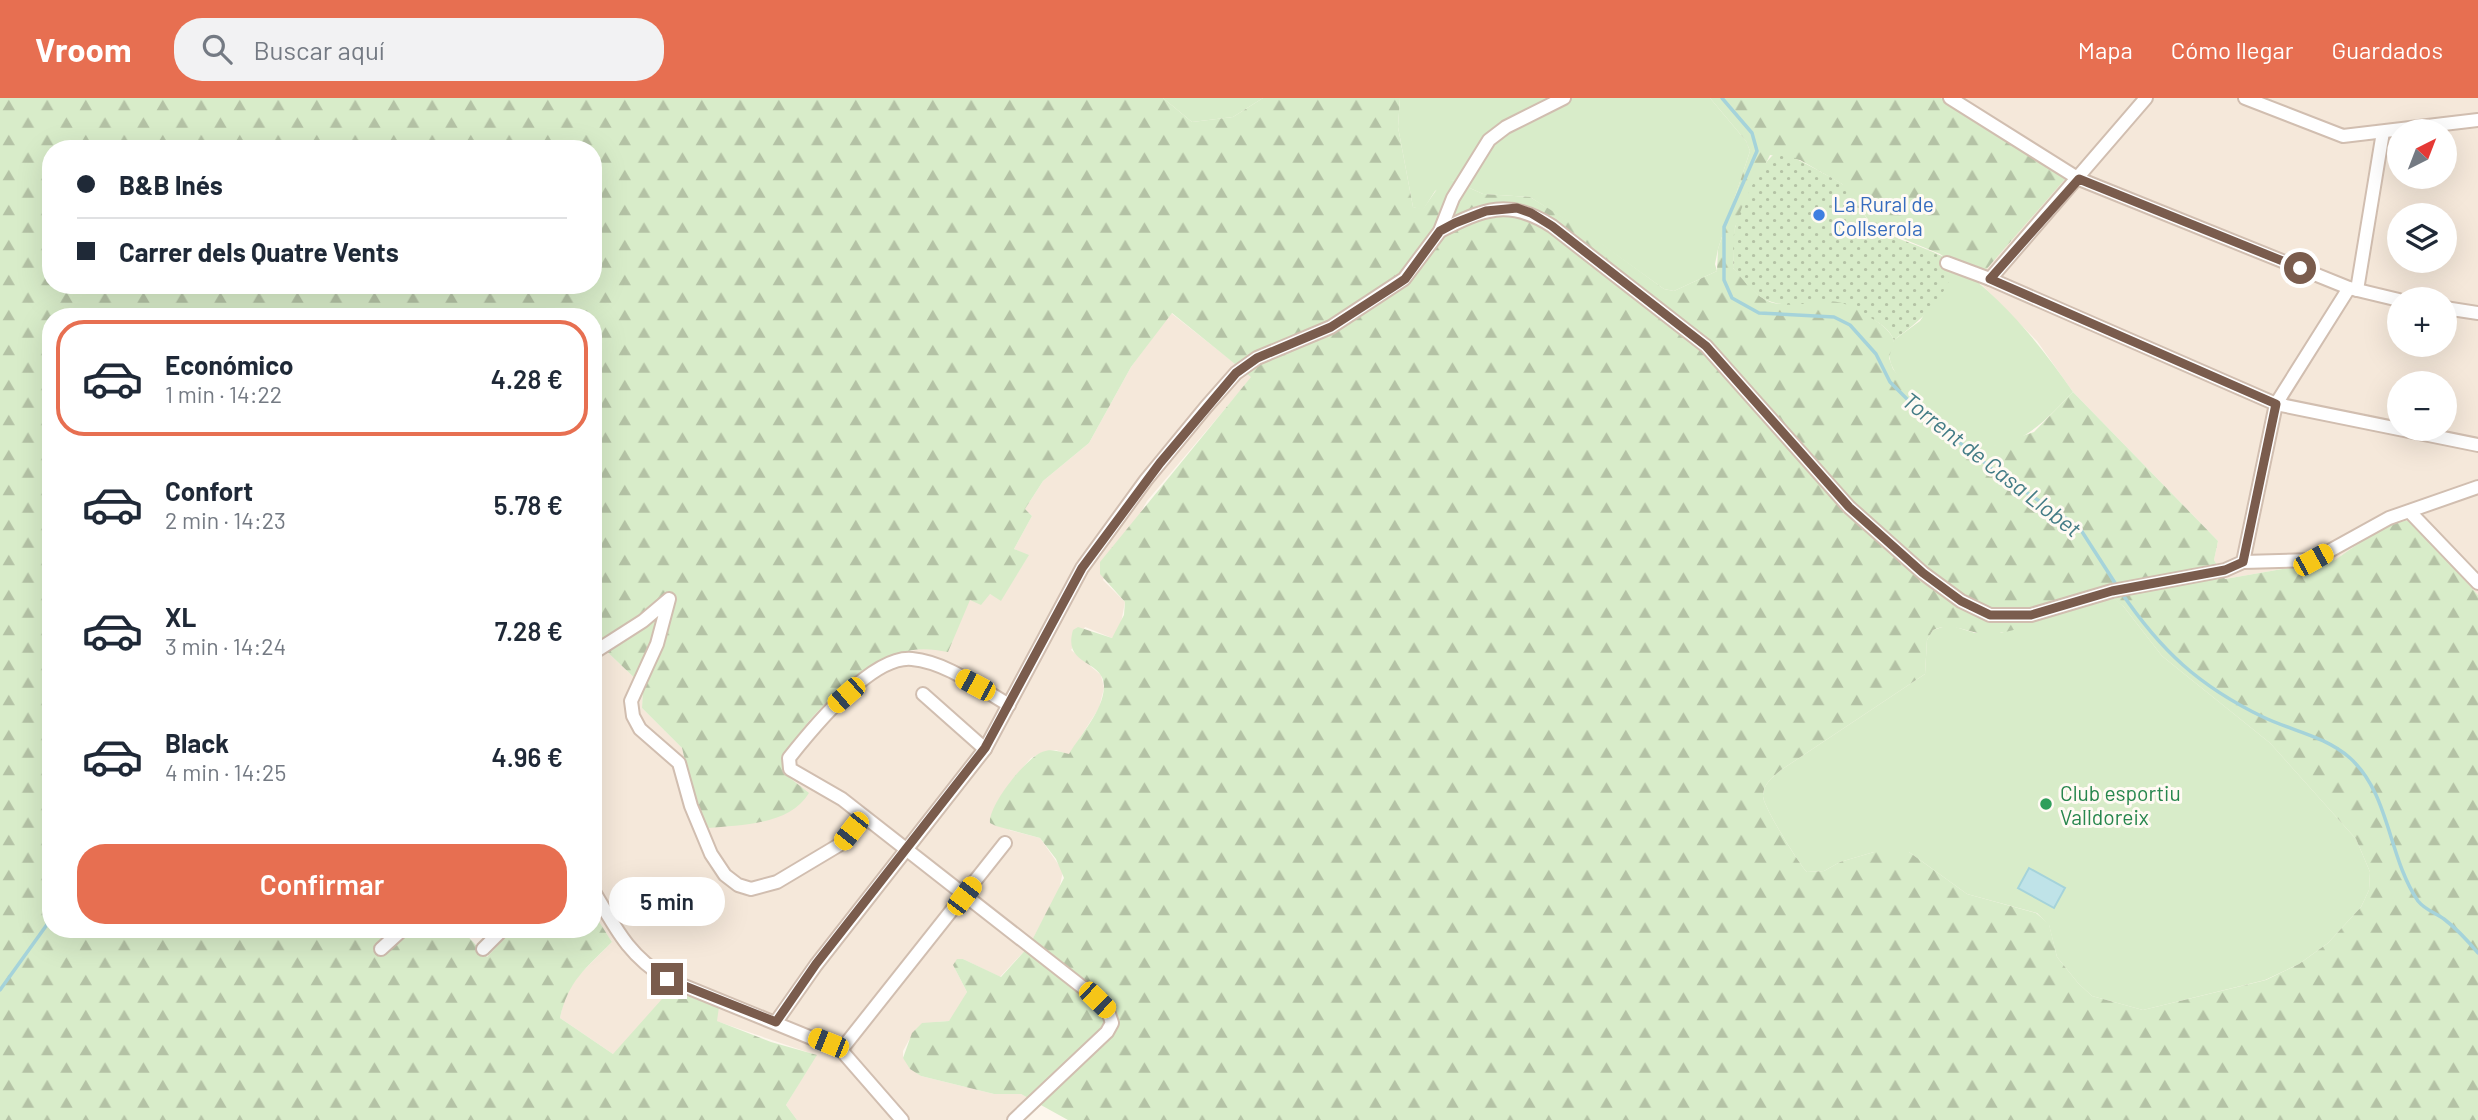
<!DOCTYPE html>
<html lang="es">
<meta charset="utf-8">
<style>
body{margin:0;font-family:Barlow,sans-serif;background:#f2f2f3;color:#1f2937;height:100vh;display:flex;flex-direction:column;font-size:26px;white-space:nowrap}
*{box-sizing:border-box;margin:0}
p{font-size:23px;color:#747a83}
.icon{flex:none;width:38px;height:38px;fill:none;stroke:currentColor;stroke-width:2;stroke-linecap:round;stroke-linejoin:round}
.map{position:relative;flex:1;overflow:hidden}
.panel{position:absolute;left:42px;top:210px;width:560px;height:630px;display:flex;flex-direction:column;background:#fff;border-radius:28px;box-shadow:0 7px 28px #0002}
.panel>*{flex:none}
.guide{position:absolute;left:42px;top:42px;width:560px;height:154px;border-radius:28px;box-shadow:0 7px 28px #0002;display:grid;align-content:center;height:154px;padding:0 35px;background:#fff}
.needle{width:46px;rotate:42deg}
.buttons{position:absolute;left:2387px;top:21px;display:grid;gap:14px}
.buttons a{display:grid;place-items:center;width:70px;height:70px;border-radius:50%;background:#fff;box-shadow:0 7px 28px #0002;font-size:35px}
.end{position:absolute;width:32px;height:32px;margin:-16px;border:9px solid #7a5c4d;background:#fff;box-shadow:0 0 0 4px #fff}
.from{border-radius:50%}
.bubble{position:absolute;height:49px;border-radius:24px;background:#fff;box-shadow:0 7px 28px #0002;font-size:23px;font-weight:600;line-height:49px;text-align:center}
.car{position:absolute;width:21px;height:42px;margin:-21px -10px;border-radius:9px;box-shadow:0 0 5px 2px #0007;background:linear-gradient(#f5c518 24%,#345 0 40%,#f5c518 0 76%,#345 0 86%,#f5c518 0)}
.guide b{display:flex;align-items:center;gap:24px;height:66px;font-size:26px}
.guide b+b{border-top:2px solid #e0e1e3}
.guide i{width:18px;height:18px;background:#1f2937}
ul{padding:12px 0 0;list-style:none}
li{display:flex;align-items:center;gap:21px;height:116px;margin:0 14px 10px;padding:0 21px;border:4px solid transparent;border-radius:28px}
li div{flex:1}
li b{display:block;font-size:26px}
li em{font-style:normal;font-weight:600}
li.active{border-color:#e76f51}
li>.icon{width:63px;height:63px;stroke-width:1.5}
.primary-button{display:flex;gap:14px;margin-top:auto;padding:14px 35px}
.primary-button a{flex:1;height:80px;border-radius:28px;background:#e76f51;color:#fff;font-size:28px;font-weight:600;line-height:80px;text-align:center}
header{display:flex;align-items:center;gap:42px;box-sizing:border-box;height:98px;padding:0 35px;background:#e76f51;color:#fff}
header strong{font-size:33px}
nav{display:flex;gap:38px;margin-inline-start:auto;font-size:24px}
.search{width:490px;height:63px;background:#f2f2f3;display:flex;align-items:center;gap:18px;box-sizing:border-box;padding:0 24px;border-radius:28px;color:#747a83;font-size:26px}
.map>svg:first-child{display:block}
.residential{fill:#f5e8da;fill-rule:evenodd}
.grass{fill:#d8ecc9}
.forest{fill:url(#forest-firs);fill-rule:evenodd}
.garden{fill:url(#garden-dots)}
.water{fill:#bfe3e8;stroke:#a5d3da;stroke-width:2}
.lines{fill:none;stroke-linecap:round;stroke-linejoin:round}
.stream{stroke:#a5d3da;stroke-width:3.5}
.street-casing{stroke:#d1beb0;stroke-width:16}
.street{stroke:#fff;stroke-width:12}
.route{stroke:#7a5c4d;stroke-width:9}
.shop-dot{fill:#3f7fe0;stroke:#fffaf3;stroke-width:2.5}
.leisure-dot{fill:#2e9e5b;stroke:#fffaf3;stroke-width:2.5}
.labels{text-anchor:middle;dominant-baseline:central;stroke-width:6;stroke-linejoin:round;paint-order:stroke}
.shop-label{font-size:21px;fill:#366cbe;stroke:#fffaf3;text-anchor:start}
.leisure-label{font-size:21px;fill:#27864d;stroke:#fffaf3;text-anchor:start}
.water-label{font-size:23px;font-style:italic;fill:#437c86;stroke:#fffaf3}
</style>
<header>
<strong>Vroom</strong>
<div class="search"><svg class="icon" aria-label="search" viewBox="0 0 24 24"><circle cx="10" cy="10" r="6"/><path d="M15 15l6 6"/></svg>Buscar aquí</div>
<nav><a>Mapa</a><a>Cómo llegar</a><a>Guardados</a></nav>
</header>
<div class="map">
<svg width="2478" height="1022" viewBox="0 0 2478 1022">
<defs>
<pattern id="forest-firs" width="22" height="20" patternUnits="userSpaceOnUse" patternTransform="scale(1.75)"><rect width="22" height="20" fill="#d8ecc9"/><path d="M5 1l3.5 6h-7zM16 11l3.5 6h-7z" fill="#b4c2a5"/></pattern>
<pattern id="garden-dots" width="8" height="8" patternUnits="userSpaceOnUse" patternTransform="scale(1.75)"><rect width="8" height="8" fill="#d8ecc9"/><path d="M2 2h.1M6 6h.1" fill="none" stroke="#b4c2a5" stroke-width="1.8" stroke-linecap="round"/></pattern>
</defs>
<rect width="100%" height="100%" fill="#fdf6ec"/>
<!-- residential -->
<g class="residential">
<path d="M 1941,0 L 2478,0 L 2478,497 L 2411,422 L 2386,426 L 2335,462 L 2225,481 L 2214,462 L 2218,443 L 2073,294 L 2037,243 L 1977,182 L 1985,30 ZM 2399,33 L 2445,33 L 2445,79 L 2399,79 ZM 2399,117 L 2445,117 L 2445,163 L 2399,163 ZM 2399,201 L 2445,201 L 2445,247 L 2399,247 ZM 2399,285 L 2445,285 L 2445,331 L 2399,331 Z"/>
<polygon points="1171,215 1252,279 1147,403 1103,482 1125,504 1120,530 1112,540 1085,529 1071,552 1101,577 1104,590 1099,610 1069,657 1056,652 1043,654 1031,660 1014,680 1009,732 1040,740 1063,773 1059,792 1029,848 1000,879 963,861 953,867 967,894 958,912 949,923 936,924 909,942 903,953 903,960 921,978 994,996 1021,996 1039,1005 1022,1022 797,1022 786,1007 816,957 716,923 613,956 560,920 565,896 577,879 612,844 593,814 593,551 600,547 643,588 642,610 682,650 692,691 808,695 790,680 784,667 789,649 809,623 862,576 899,556 923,550 970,502 990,496 1001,502 1028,458 1014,451 1032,418 1025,411 1043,383 1089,345 1131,269"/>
</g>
<!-- grass -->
<g class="grass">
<polygon points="1163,0 1263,0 1233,19 1192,24"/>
<polygon points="1400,0 1710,0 1746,43 1750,53 1718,151 1715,166 1717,173 1674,193 1664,191 1583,133 1530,99 1483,96 1452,82 1435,93 1423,112 1413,109 1398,29"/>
<path d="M 1956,167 C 2004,202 2040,246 2073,294 C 2049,318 2029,343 1994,348 C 1986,349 1975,348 1967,344 C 1947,334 1894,284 1890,262 C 1888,254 1891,248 1894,242 L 1920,223 Z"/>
<path d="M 2114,500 L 2124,509 L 2162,558 L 2270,645 L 2356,741 L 2370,774 L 2369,792 L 2361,809 L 2328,845 L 2299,866 L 2265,882 L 2143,912 L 2092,898 L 2078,885 L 2057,859 L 2049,827 L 2037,815 L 1967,796 L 1909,754 L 1874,754 L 1840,764 L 1824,773 L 1807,774 C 1799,766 1763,708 1763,698 C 1763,686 1773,679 1781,672 L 1925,576 L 1927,542 L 1933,532 L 1949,527 L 1975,535 L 2001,535 L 2084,505 Z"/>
</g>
<!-- forest -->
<path class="forest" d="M 0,0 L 1163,0 L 1192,24 L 1233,19 L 1263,0 L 1400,0 L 1398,29 L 1413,109 L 1423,111 L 1442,84 L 1452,82 L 1483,96 L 1530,99 L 1583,132 L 1664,191 L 1674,193 L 1717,173 L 1718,151 L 1750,53 L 1746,43 L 1710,0 L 1941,0 L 2065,81 L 1977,182 L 1940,156 L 1884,133 L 1870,124 L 1842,86 L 1800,62 L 1770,57 L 1735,129 L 1733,170 C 1744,181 1755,198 1770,204 C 1784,209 1800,203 1814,202 C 1836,199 1853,207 1871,219 C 1880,226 1889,231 1894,242 L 1889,260 L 1893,271 L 1919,304 L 1967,344 L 1993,348 L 2034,334 L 2073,294 L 2218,443 L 2214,462 L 2225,481 L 2335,462 L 2386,426 L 2411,422 L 2478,497 L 2478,1022 L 1068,1022 L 1021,996 L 994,996 L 921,978 L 910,971 L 903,960 L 912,935 L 922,925 L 949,923 L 967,894 L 953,867 L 957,861 L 963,861 L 1001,879 L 1029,848 L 1064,780 L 1056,761 L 1040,740 L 996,728 L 990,725 C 988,708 1025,661 1042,654 C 1052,650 1059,654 1069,656 C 1081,636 1103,613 1104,589 C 1105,561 1062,569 1073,532 L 1078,529 L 1112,540 L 1124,517 L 1125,504 L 1100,476 L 1100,464 L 1251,279 L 1172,215 L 1131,269 L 1089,345 L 1043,383 L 1025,411 L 1032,418 L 1014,451 L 1029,457 L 1001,503 L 990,496 L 981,507 L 970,502 L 948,554 C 931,551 916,549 899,556 C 858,572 795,624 784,667 L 790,680 L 809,695 C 790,727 741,727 708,730 L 692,691 L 682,650 L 642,610 L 643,588 L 600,547 L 593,551 L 593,219 L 51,219 L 51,831 L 461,831 L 487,859 L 513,831 L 593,831 L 593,814 L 612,844 C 586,870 568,883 560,920 L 613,956 L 670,892 L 719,909 L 717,923 L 771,944 L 817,957 L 786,1007 L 797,1022 L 0,1022 ZM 51,51 L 593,51 L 593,187 L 51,187 ZM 2113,500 L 2124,509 L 2162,558 L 2270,645 L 2356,741 L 2370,774 L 2369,792 L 2361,809 L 2328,845 L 2299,866 L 2266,882 L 2143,912 L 2092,898 L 2078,885 L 2057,859 L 2049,826 L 2036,815 L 1967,796 L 1909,754 L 1874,754 L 1840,764 L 1824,773 L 1807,774 C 1799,766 1763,708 1763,698 C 1763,686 1773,679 1781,672 L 1925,576 L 1927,542 L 1933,532 C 1954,522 1971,538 1992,536 C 2029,533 2073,507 2113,500 Z"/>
<!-- garden -->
<path class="garden" d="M 1779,53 C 1783,53 1841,84 1845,88 C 1858,102 1861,119 1878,130 C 1903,146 1932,149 1956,167 C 1942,204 1925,219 1894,242 C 1889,231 1881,226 1871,220 C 1823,185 1808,217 1769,203 C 1754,198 1743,181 1733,170 C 1734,157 1732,143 1735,130 C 1740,111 1761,61 1779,53 Z"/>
<!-- water -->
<polygon class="water" points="2029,770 2065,790 2054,810 2018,790"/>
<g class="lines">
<!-- stream -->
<g class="stream">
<polyline points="1722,0 1752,35 1757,53 1724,129 1724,182 1732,200 1759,215 1834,219 1850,227 1876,256 1890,284 1914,308 2000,377 2079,429 2117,488"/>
<path d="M 2121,494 C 2161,553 2199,588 2263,619 C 2292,633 2325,638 2350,660 C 2390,696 2388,759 2418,803 C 2425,812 2436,815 2444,821 C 2457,831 2468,843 2478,855"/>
<polyline points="0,892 51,821"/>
</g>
<!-- street casing -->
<g class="street-casing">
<g id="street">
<polyline points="1950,0 2079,81 2349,190 2399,202"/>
<polyline points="2245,0 2343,38 2478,22"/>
<path d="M 1440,133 C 1483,111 1509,100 1552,128 L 1706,248 L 1849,409 L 1923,475 L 1961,503 L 1990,517 L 2031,517 L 2112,493 L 2225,472 L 2243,464 L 2313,462 L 2389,420 L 2478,389"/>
<polyline points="1947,165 1990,181 2276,306 2478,347"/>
<polyline points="1990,181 2146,0"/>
<polyline points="2357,192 2383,34"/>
<polyline points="2445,210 2478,215"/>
<polyline points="2410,414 2478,485"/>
<polyline points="2243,464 2276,306 2349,190"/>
<polyline points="593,555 643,523 669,501 657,546 631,603 633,618 640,631 679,665 691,708 711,756 725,777 738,787 751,791 777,784 839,747 863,718"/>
<polyline points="923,596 985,651"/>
<path d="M 1009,607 C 981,591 946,564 912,561 C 872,557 812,631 789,660 L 790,671 L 842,701 L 1086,892 L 1108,913 L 1112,925 L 1107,934 L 1014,1022"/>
<path d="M 593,792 C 616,831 628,857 667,881 L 841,952 L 902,1022"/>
<polyline points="381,851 403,831"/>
<polyline points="483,851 503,831"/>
<polyline points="776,924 816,867 985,651 1082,470 1146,382 1206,309 1236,275 1257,260 1331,229 1404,181 1440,133 1453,100 1489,42 1506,29 1564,0"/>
<polyline points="841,952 1005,745"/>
</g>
</g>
<!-- street -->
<use href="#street" class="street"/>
</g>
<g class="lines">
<!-- route -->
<polyline class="route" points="667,881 776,924 816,866 985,650 1082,470 1160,365 1236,275 1257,260 1331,229 1393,189 1405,181 1440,133 1455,125 1486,113 1517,110 1531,115 1552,128 1706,248 1849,409 1923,475 1961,503 1990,517 2031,517 2112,493 2225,472 2243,464 2276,306 1990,181 2079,81 2300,170"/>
</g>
<!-- markers -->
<circle class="shop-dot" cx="1819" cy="117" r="7"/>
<circle class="leisure-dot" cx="2046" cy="706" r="7"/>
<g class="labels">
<!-- shop labels -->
<g class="shop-label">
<text x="1833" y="105">La Rural de<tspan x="1833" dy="24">Collserola</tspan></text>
</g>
<!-- leisure labels -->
<g class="leisure-label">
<text x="2060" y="694">Club esportiu<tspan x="2060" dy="24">Valldoreix</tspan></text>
</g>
<!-- water labels -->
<g class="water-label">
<text transform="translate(1992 366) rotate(38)">Torrent de Casa Llobet</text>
</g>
</g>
</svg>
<div class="buttons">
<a><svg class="needle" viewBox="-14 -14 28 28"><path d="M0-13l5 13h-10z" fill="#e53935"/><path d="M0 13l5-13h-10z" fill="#747a83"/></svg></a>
<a><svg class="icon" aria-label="layers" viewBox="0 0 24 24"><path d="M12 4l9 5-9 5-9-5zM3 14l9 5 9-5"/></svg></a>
<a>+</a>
<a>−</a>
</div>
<i class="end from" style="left:2300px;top:170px"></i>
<i class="end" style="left:667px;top:881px"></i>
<div class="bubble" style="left:609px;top:779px;width:116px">5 min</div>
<i class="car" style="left:2313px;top:462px;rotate:61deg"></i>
<i class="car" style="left:975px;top:587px;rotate:298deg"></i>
<i class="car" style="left:846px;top:597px;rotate:229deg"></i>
<i class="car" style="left:851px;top:733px;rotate:218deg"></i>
<i class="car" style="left:964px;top:798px;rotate:37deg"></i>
<i class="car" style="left:1097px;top:902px;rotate:134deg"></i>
<i class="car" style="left:828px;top:945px;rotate:292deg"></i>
<div class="guide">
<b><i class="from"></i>B&amp;B Inés</b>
<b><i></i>Carrer dels Quatre Vents</b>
</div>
<section class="panel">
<ul>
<li class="active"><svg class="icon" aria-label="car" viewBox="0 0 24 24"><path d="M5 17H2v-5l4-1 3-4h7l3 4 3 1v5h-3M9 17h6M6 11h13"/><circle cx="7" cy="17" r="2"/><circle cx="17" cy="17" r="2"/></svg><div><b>Económico</b><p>1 min · 14:22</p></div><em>4.28 €</em></li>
<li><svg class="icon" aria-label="car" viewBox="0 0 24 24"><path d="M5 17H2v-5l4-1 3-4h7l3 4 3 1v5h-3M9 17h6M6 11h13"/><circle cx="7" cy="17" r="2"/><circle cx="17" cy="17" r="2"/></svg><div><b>Confort</b><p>2 min · 14:23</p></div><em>5.78 €</em></li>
<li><svg class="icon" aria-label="car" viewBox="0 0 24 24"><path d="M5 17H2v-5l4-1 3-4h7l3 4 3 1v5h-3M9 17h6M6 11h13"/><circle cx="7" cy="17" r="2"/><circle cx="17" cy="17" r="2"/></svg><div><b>XL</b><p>3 min · 14:24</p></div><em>7.28 €</em></li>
<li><svg class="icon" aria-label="car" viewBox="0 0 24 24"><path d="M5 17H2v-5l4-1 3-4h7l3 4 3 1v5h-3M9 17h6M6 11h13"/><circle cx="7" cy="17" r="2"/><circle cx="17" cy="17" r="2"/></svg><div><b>Black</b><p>4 min · 14:25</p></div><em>4.96 €</em></li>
</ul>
<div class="primary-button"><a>Confirmar</a></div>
</section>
</div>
